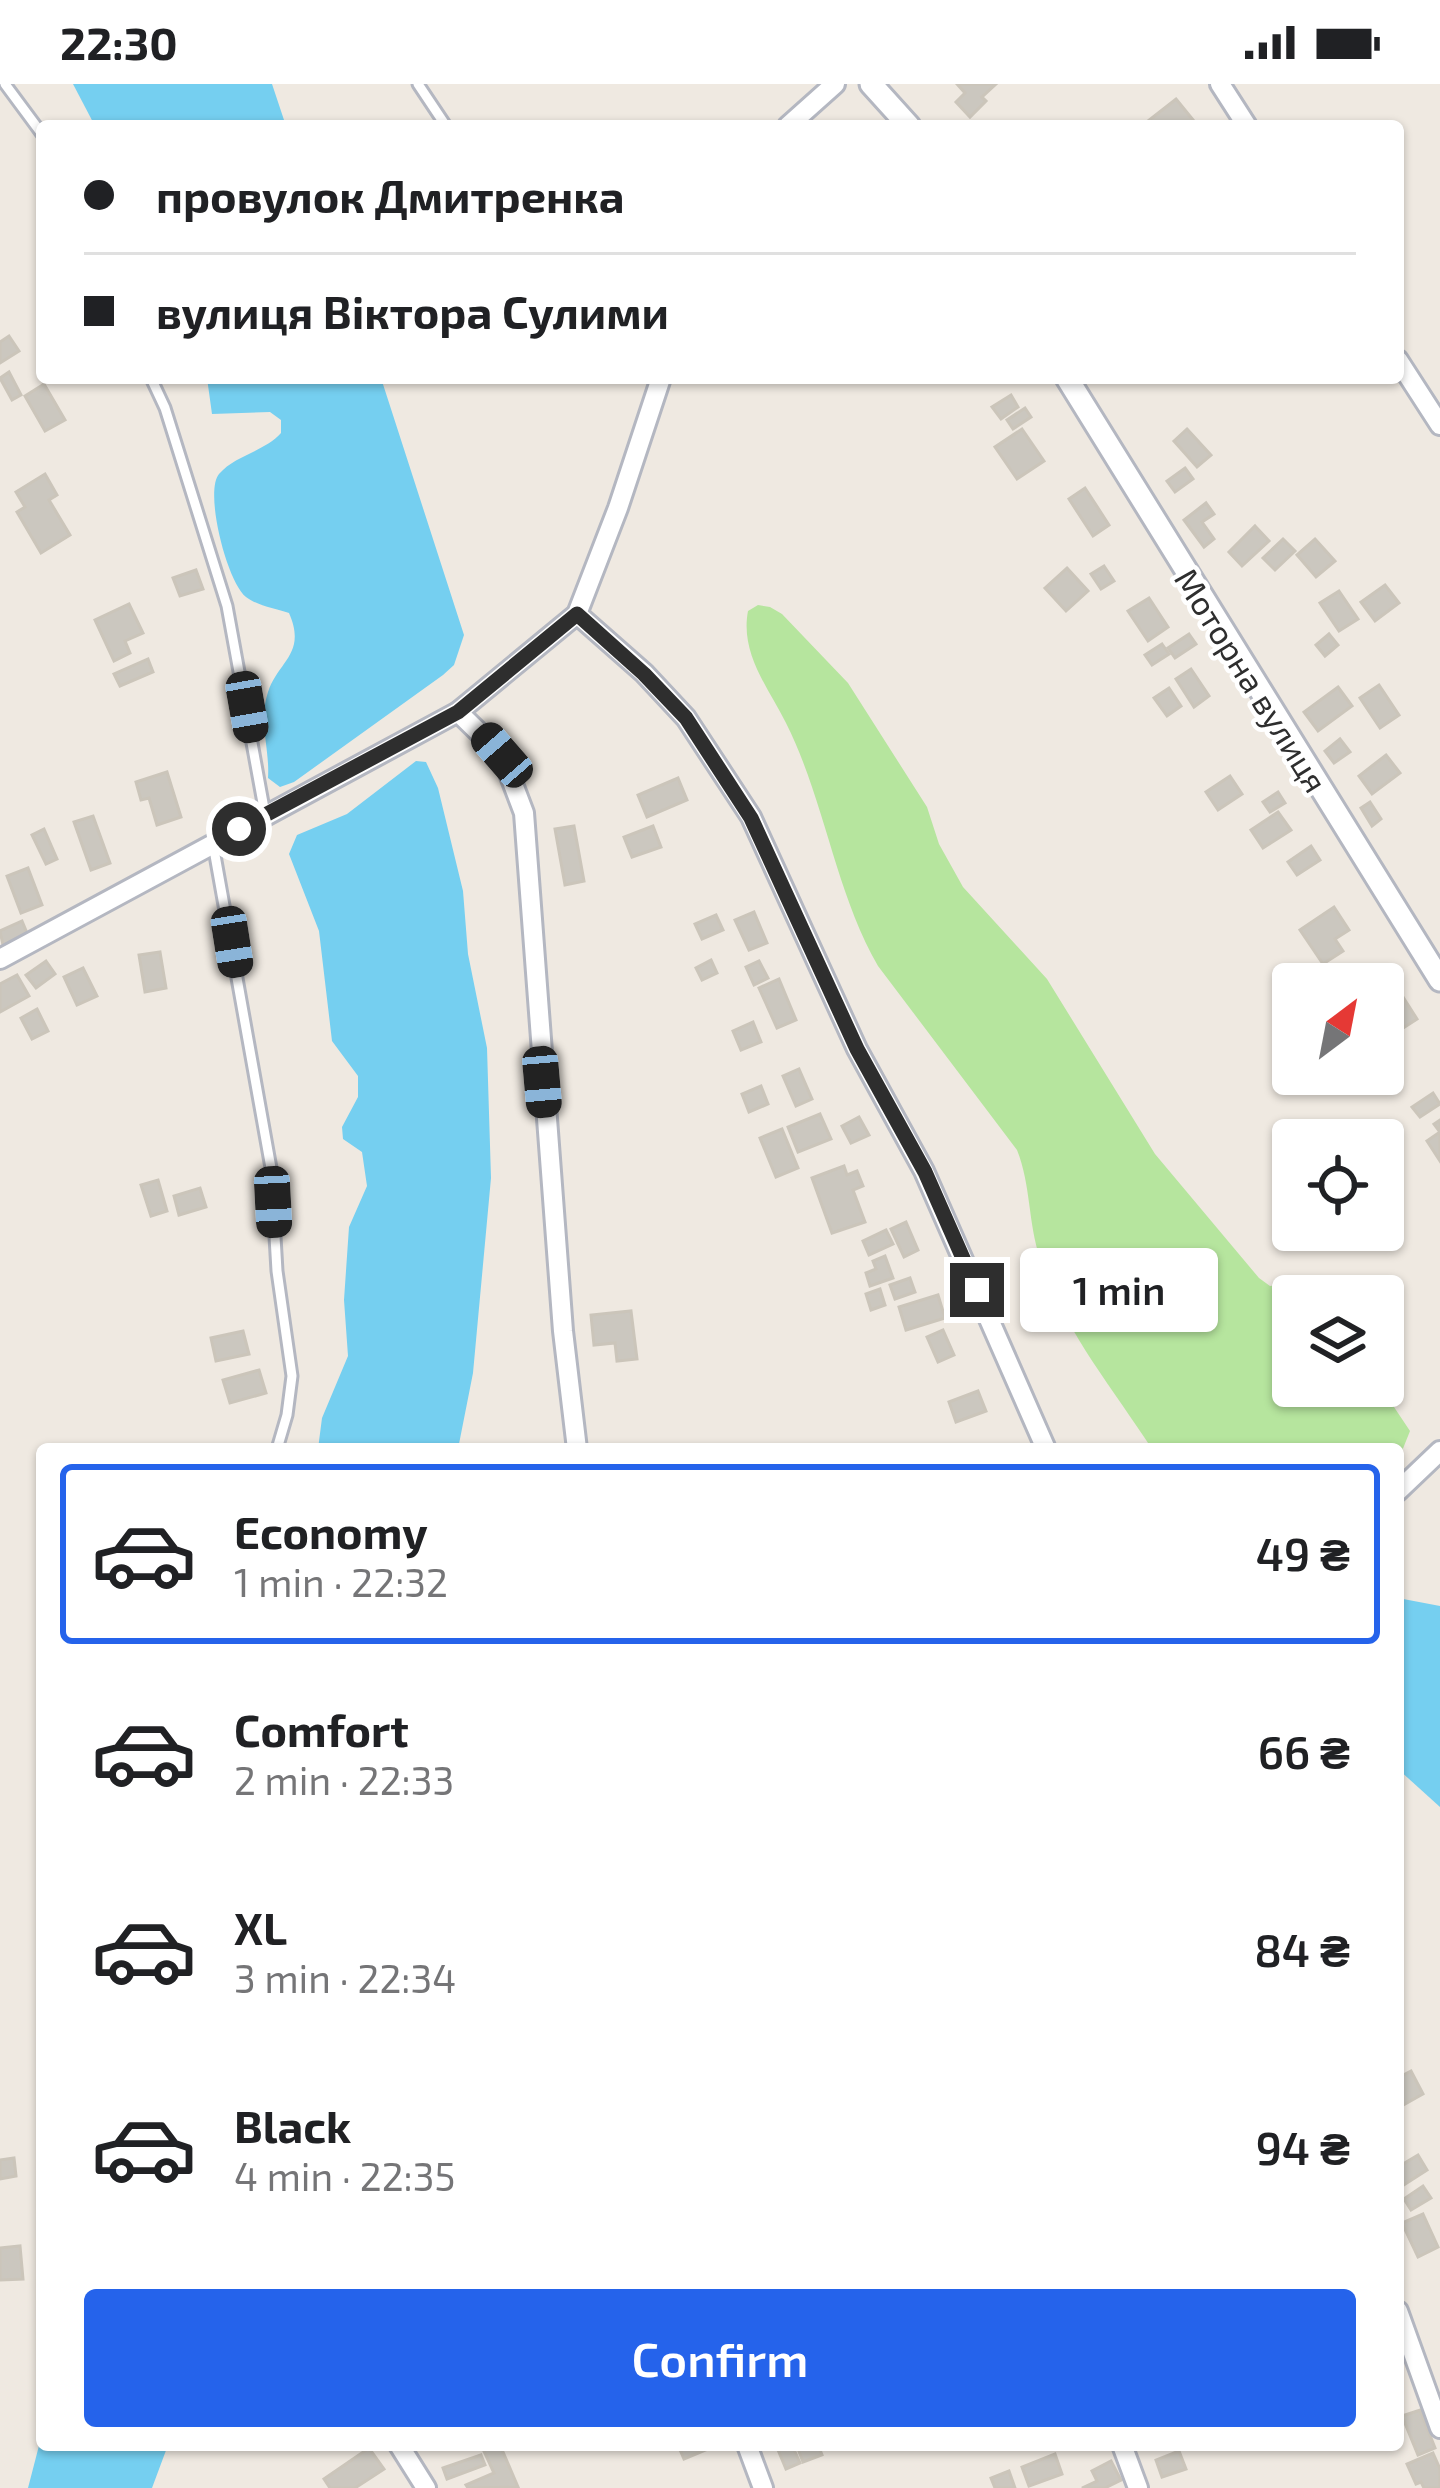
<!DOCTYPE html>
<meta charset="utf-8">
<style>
body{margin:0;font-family:"Exo 2",sans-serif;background:#f2f2f2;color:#202124;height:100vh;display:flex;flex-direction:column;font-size:45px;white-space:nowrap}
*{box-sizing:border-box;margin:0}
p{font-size:39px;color:#757577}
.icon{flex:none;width:66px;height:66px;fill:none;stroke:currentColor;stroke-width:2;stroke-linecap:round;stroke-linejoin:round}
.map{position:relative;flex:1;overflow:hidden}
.drawer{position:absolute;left:36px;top:1359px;width:1368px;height:1008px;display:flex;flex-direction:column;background:#fff;border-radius:12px;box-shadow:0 3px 9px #0004}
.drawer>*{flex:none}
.top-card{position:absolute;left:36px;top:36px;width:1368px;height:264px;border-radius:12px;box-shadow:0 3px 9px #0004;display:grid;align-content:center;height:264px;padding:0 48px;background:#fff}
.needle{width:78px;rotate:32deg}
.controls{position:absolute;left:1272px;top:879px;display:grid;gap:24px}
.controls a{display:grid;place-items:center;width:132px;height:132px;border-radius:12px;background:#fff;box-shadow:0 3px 9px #0004;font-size:60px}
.end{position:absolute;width:54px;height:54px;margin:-27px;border:15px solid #2e2e2e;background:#fff;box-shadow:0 0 0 6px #fff}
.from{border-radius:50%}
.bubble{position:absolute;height:84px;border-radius:12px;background:#fff;box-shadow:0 3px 9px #0004;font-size:39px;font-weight:600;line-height:84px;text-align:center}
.car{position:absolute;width:36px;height:72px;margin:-36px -18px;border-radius:15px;box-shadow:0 0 9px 3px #0007;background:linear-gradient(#222 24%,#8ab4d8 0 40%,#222 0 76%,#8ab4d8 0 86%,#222 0)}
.top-card b{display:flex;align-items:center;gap:42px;height:114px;font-size:45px}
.top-card b+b{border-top:3px solid #e0e0e0}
.top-card i{width:30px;height:30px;background:#202124}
ul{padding:21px 0 0;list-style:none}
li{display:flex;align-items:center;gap:36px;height:180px;margin:0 24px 18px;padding:0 24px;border:6px solid transparent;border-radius:12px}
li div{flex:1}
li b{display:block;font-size:45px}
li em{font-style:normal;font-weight:600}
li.selected{border-color:#2563eb}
li>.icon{width:108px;height:108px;stroke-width:1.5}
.cta{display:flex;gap:24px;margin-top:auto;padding:24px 48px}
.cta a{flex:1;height:138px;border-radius:12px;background:#2563eb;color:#fff;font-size:48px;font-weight:600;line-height:138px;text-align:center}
.status{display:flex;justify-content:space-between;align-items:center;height:84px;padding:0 60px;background:#fff;direction:ltr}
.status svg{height:33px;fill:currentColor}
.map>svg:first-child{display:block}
.green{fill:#b6e59e}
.water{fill:#75cff0}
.building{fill:#cbc7bf;stroke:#cbc5ba;stroke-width:3}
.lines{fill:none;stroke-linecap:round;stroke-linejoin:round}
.service-casing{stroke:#b4b7c1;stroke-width:15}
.minor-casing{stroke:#b4b7c1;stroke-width:24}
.tertiary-casing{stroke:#b4b7c1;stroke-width:27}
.service{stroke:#fff;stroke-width:9}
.minor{stroke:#fff;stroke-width:18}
.tertiary{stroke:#fff;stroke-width:21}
.route{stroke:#2e2e2e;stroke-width:15}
.labels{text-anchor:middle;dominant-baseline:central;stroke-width:9;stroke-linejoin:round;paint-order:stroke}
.street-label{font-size:33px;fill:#2e2e2e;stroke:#fff}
</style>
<div class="status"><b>22:30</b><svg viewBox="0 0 49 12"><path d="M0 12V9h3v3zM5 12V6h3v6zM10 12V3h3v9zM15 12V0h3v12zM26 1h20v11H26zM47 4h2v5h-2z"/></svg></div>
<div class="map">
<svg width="1440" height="2404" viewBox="0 0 1440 2404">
<rect width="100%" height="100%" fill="#efe9e1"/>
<!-- green -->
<path class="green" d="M 758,521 L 770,523 L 782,530 L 848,599 L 927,723 L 939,760 L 963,803 L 1047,895 L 1155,1070 L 1259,1194 L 1270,1202 L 1306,1197 L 1323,1212 L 1293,1212 L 1293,1302 L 1380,1302 L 1410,1347 L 1398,1377 L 1398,1365 L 1152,1365 C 1112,1303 1063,1245 1040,1174 C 1028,1139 1031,1101 1017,1066 L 878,882 C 835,807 825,717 786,639 C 768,603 740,570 748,527 Z"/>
<!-- water -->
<g class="water">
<polygon points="73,0 272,0 286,42 95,42"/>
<path d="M 207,294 L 381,294 L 464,551 L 454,581 L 443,591 L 294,698 L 280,703 L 268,694 C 270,664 258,638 268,608 C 278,577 307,570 289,529 C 276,525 256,521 246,513 C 227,498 204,408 219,390 C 235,371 264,368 281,349 L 281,336 L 270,328 L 212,330 Z"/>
<polygon points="416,677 426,678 438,704 463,807 468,870 487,964 491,1094 473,1289 458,1365 318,1365 322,1334 348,1272 344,1216 349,1143 367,1102 362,1068 343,1055 342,1043 358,1013 358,992 332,957 319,847 289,770 297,751 347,730"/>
<polygon points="1398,1514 1440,1522 1440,1723 1398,1685"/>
<polygon points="42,2350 42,2361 168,2361 152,2404 28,2404"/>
</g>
<!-- building -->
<g class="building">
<polygon points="957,0 996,0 982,13 986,17 970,33 956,18 965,9"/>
<polygon points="1176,15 1198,42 1152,42 1148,37"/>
<polygon points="9,252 19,267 0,279 0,258"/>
<polygon points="9,288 21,311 12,316 0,294"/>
<polygon points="44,300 65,336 45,347 25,312"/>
<polygon points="1011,311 1018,323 1001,335 992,323"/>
<polygon points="1025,324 1031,333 1013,345 1007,336"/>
<polygon points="1022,345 1044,377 1017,395 995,363"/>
<polygon points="1187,345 1211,371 1197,383 1174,357"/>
<polygon points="1185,384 1193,395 1175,408 1167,397"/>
<polygon points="45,390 57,411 49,416 70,451 41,469 17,428 25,423 16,408"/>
<polygon points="1085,404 1109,441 1093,452 1069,415"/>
<polygon points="1206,419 1214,430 1202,438 1214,455 1204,463 1184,436"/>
<polygon points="1255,442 1269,457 1242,482 1229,468"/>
<polygon points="1283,455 1295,467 1275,486 1263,474"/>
<polygon points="1315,455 1335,477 1316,493 1297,471"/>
<polygon points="1104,482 1114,497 1101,505 1091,490"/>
<polygon points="1067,484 1088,507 1066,527 1045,504"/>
<polygon points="196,486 203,505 180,512 173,494"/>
<polygon points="1385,501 1399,519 1375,537 1361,518"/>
<polygon points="1339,507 1358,535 1339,547 1320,519"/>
<polygon points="1149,514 1168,543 1148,557 1128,527"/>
<polygon points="129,520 143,549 125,557 130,569 114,577 95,536"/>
<polygon points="1189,550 1196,560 1175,574 1168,564"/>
<polygon points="1329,550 1338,561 1325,572 1316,561"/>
<polygon points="1162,560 1169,570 1152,581 1145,571"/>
<polygon points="148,575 153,588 120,602 114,590"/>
<polygon points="1191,585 1209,612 1194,623 1176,595"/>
<polygon points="1379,601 1399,631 1380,644 1360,614"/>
<polygon points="1338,603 1352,622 1318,647 1304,628"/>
<polygon points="1169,604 1181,622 1167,632 1154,614"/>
<polygon points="1340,655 1350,668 1334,679 1325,667"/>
<polygon points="1386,671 1400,689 1372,710 1359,692"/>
<polygon points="167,688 181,733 157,741 149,714 141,716 136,698"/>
<polygon points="1230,692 1242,710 1218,726 1206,708"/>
<polygon points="678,694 687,716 647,733 638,711"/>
<polygon points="1278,708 1285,719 1270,728 1263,718"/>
<polygon points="1370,718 1381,735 1372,742 1361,724"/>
<polygon points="1278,728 1291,746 1263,764 1251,746"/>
<polygon points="93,732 110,779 91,786 74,738"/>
<polygon points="574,742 584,797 565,801 555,745"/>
<polygon points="653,742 661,763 632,773 624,753"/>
<polygon points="44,745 57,775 46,780 32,751"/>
<polygon points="1311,762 1320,776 1297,791 1288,778"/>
<polygon points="28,784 42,821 21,829 7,792"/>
<polygon points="1334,823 1349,846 1335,855 1343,867 1323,880 1300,846"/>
<polygon points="754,828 767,859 749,866 735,836"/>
<polygon points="716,831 723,846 702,855 695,840"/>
<polygon points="22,837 27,849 3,861 0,847"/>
<polygon points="160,868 166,904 145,908 139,871"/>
<polygon points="711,876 717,889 702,896 696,884"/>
<polygon points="46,877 55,890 36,904 26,891"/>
<polygon points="759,877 768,894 754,901 746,883"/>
<polygon points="1388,881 1401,899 1387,907 1375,889"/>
<polygon points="83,884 97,912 77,921 64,893"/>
<polygon points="17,891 29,912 0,928 0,900"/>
<polygon points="779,895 796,936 777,944 759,904"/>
<polygon points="1403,913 1417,935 1383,957 1383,927"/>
<polygon points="37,925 48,947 32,955 21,934"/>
<polygon points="753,938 761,958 741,966 733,947"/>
<polygon points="799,985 812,1015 796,1022 783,992"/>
<polygon points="761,1002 768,1020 749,1028 742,1010"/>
<polygon points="1433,1009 1440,1020 1420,1033 1412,1023"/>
<polygon points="820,1030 831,1055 798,1068 788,1043"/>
<polygon points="859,1033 869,1051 851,1059 842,1042"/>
<polygon points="1440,1036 1440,1077 1427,1057 1440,1048 1434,1040"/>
<polygon points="782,1045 798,1084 776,1093 760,1054"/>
<polygon points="844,1082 847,1091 857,1087 863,1102 853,1106 865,1138 832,1149 812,1094"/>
<polygon points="158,1096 167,1127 151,1132 141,1101"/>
<polygon points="200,1104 206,1123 179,1131 174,1112"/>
<polygon points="906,1138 918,1166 904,1173 891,1145"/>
<polygon points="886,1146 893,1160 869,1171 863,1157"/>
<polygon points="885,1172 893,1194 870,1202 866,1189 876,1185 873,1177"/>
<polygon points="910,1194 915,1208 895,1215 890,1201"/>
<polygon points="880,1205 885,1221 871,1226 866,1210"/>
<polygon points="938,1211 945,1234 906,1246 899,1223"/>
<polygon points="631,1227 637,1275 617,1277 615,1259 594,1261 591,1231"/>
<polygon points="943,1246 954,1271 938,1278 927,1253"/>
<polygon points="243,1247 249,1270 216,1277 211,1254"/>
<polygon points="259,1286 266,1309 230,1319 223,1296"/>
<polygon points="978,1307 986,1327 956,1338 949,1318"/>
<polygon points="1411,1987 1423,2010 1398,2024 1398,1994"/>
<polygon points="1418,2071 1427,2086 1402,2102 1398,2083"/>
<polygon points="14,2074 16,2092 0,2095 0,2076"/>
<polygon points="1423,2102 1431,2114 1411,2126 1404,2115"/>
<polygon points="1423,2130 1438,2163 1418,2173 1402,2139"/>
<polygon points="20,2162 23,2195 0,2196 0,2164"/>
<polygon points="1420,2326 1435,2364 1418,2371 1402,2332"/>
<polygon points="492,2361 500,2361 518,2403 468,2404 466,2401 494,2389 483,2365"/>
<polygon points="678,2361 706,2361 708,2365 684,2375"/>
<polygon points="776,2361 792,2361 800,2379 786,2385"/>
<polygon points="809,2361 818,2361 822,2371 803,2378 798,2365"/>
<polygon points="369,2364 384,2385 355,2404 330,2404 324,2395"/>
<polygon points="1179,2367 1186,2385 1162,2393 1156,2376"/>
<polygon points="1433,2369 1440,2385 1440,2404 1424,2404 1421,2398 1416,2400 1407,2380"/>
<polygon points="1055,2370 1062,2390 1029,2402 1022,2383"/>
<polygon points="481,2371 485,2381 447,2395 443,2384"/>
<polygon points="1111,2377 1121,2396 1105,2404 1082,2404 1097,2397 1092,2387"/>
<polygon points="1009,2387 1015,2404 995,2404 991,2394"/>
</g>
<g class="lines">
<!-- service casing -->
<g class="service-casing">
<g id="service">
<polyline points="5,0 42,50"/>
<polyline points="418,0 446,42"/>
<polyline points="151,294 165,324 227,522 265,730"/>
<polyline points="213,760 271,1084 277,1187 292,1292 287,1331 277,1365"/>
</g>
</g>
<!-- minor casing -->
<g class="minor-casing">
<g id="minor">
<polyline points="1220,0 1247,42"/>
<polyline points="788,42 835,0"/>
<polyline points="1398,276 1440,341"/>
<polyline points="577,530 644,589 686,634 751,733 857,965 924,1087 1046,1365"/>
<polyline points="458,628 502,671 524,729 563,1247 577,1365"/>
<polyline points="0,875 458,628 577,530 618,424 661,294"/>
<polyline points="1398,1407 1440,1367"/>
<polyline points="1398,2227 1440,2344"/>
<polyline points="399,2361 426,2404"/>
<polyline points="747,2361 763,2404"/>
<polyline points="1122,2361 1138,2404"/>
</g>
</g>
<!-- tertiary casing -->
<g class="tertiary-casing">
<g id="tertiary">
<polyline points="871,0 909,42"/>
<polyline points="1067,294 1440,896"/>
</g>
</g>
<!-- service -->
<use href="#service" class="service"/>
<!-- minor -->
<use href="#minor" class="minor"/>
<!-- tertiary -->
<use href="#tertiary" class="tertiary"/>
</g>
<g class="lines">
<!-- route -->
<polyline class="route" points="239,745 458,628 577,530 644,590 686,634 751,734 857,965 925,1088 977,1206"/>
</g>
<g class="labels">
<!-- street labels -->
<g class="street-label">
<text transform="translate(1252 596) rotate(58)">Моторна вулиця</text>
</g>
</g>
</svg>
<div class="controls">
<a><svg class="needle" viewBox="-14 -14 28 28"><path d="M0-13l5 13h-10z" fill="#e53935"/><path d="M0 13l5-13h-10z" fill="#757577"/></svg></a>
<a><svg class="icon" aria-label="locate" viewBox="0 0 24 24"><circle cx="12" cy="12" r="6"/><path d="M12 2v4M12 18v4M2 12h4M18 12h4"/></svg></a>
<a><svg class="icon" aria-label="layers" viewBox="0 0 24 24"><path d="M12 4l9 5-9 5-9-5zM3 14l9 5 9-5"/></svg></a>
</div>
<i class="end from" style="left:239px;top:745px"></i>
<i class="end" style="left:977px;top:1206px"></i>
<div class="bubble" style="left:1020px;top:1164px;width:198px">1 min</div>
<i class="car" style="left:247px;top:623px;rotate:170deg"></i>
<i class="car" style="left:502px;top:671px;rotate:319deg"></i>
<i class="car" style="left:232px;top:858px;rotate:171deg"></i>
<i class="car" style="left:542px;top:998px;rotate:175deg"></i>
<i class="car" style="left:273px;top:1118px;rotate:177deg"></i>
<div class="top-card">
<b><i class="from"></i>провулок Дмитренка</b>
<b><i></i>вулиця Віктора Сулими</b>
</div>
<section class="drawer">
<ul>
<li class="selected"><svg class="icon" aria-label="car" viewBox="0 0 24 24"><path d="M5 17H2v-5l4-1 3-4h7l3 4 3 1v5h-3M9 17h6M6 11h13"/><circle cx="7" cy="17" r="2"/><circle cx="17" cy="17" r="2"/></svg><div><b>Economy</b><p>1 min · 22:32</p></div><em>49 ₴</em></li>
<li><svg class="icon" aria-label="car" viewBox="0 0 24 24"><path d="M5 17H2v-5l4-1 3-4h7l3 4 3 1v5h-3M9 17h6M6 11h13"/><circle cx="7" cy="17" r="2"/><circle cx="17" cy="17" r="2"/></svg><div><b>Comfort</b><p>2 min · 22:33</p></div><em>66 ₴</em></li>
<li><svg class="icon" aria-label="car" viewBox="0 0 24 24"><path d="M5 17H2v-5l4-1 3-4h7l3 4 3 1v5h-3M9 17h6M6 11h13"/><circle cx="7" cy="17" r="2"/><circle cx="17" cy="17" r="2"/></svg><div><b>XL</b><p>3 min · 22:34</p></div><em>84 ₴</em></li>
<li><svg class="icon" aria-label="car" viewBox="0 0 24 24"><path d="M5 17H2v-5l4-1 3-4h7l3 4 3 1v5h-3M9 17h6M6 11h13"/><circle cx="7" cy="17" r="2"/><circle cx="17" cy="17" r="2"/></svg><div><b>Black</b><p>4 min · 22:35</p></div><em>94 ₴</em></li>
</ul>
<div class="cta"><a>Confirm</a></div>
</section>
</div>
